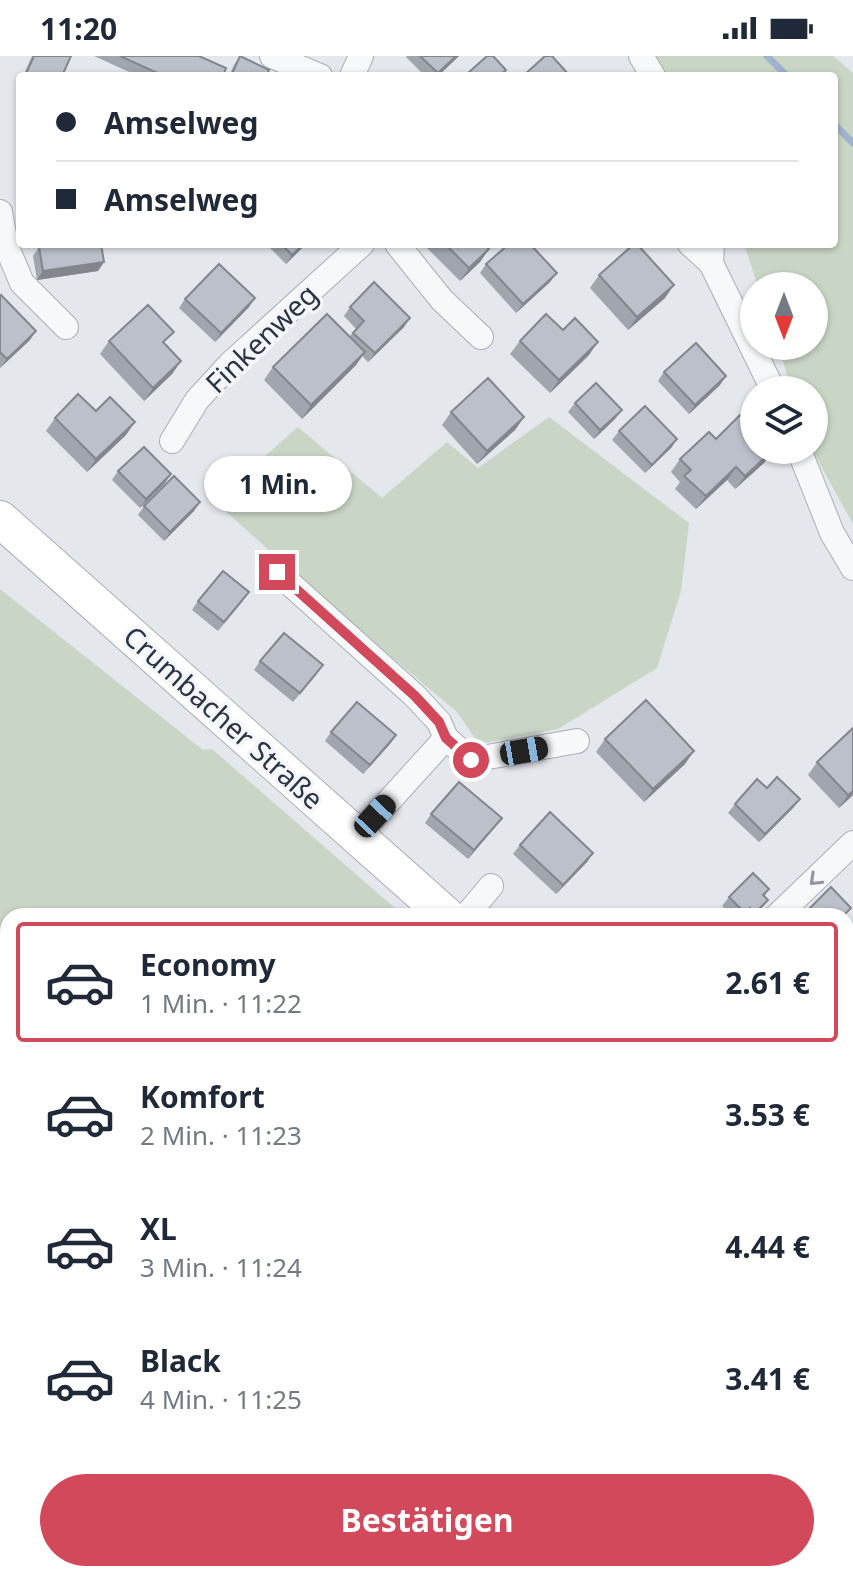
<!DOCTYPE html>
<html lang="de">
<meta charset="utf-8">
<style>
body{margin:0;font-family:"Noto Sans",sans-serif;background:#f2f2f3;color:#1f2937;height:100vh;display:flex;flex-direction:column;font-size:30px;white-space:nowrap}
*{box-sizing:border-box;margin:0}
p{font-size:26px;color:#747a83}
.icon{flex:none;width:44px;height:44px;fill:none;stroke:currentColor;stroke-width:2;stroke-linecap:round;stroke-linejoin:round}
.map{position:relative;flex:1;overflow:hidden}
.details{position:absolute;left:0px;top:852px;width:854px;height:674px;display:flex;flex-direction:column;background:#fff;border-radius:24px 24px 0 0;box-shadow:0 2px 6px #0004}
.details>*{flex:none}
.guide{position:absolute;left:16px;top:16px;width:822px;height:176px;border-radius:8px;box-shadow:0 2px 6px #0004;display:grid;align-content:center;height:176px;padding:0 40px;background:#fff}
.needle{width:52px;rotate:180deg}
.controls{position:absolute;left:740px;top:216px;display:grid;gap:16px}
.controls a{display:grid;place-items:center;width:88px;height:88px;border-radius:50%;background:#fff;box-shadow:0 2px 6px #0004;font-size:40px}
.end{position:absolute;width:36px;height:36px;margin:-18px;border:10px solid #d1495b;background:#fff;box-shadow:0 0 0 4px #fff}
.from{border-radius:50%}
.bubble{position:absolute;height:56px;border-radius:28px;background:#fff;box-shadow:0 2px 6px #0004;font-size:26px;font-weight:700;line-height:56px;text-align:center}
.car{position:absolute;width:24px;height:48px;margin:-24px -12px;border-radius:10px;box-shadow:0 0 6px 2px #0007;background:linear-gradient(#222 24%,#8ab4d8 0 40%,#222 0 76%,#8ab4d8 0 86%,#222 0)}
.guide b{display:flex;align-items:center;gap:28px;height:76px;font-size:30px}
.guide b+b{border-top:2px solid #e0e1e3}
.guide i{width:20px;height:20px;background:#1f2937}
ul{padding:14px 0 0;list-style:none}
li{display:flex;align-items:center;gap:24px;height:120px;margin:0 16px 12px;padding:0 24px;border:4px solid transparent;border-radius:8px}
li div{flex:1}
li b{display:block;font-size:30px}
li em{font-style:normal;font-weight:700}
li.active{border-color:#d1495b}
li>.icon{width:72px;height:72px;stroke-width:1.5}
.cta{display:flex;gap:16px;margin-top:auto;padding:16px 40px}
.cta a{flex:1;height:92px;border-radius:48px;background:#d1495b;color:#fff;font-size:32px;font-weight:700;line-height:92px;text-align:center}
.status{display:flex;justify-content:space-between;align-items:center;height:56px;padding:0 40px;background:#fff;direction:ltr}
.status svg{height:22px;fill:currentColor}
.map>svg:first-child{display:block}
.built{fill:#d2d6de}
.green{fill:#c9d6c5}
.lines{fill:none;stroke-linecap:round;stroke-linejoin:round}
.stream{stroke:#9fb4cc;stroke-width:7}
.lane-casing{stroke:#a9aeb7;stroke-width:14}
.street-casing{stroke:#a9aeb7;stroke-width:26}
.secondary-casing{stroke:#a9aeb7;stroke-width:38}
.lane{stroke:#f7f8fa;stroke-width:12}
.street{stroke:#f7f8fa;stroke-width:24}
.secondary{stroke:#fff;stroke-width:36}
.wall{fill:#a1a5ae}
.shaded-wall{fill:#83868d}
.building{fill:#bbc0ca;stroke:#83868d;stroke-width:2}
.oneway{stroke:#9196a0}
.route{stroke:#d1495b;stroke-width:10}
.labels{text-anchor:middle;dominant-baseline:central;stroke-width:7;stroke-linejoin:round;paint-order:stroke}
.street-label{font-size:28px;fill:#2b3445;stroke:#f4f6f9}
</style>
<div class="status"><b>11:20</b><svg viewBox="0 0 49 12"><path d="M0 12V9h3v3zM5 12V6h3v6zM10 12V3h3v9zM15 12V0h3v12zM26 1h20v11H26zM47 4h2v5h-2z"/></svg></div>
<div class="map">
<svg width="853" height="1525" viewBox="0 0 853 1525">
<rect width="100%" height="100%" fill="#e4e7ec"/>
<!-- built -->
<polygon class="built" points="129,1518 199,1518 206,1525 120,1525"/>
<!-- green -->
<g class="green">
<polygon points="651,0 833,0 853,17 853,468 812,394 814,394 814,334 792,334 778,290 814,290 814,230 758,230 744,188 834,188 834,20 661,20"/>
<polygon points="549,361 689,467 681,535 657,612 558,673 479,688 457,656 346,563 214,445 298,371 382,442 447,386 478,412"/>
<polygon points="0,533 203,694 212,693 404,860 8,860 8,1043 0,1050"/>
</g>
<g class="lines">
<!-- stream -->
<g class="stream">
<polyline points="767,0 787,20"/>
<polyline points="834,68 853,87"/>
</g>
<!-- lane casing -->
<g class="lane-casing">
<polyline id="lane" points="222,1518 228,1525"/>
</g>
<!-- street casing -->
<g class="street-casing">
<g id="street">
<polyline points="272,0 320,20"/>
<polyline points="641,0 653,20"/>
<polyline points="352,20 361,0"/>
<polyline points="0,156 6,189 22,227 66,271"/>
<polyline points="397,188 442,244 481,281"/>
<polyline points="690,188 711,207"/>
<polyline points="712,188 711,207 773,334"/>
<polyline points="172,385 197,344 230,308 362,188"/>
<polyline points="799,394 832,477 853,512"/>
<polyline points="277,516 415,640 439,666 446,682 358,779"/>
<polyline points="446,682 471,704 577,685"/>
<polyline points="466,860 491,830"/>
<polyline points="777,860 853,787"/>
<polyline points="476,1518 482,1525"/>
<polyline points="82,1525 90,1518"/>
</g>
</g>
<!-- secondary casing -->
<g class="secondary-casing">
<g id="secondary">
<polyline points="0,463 447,860"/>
<polyline points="846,1180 853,1184"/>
</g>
</g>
<!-- lane -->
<use href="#lane" class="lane"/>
<!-- street -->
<use href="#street" class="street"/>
<!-- secondary -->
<use href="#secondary" class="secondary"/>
</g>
<!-- wall -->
<g class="wall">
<polygon points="32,0 71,0 62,20 23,20"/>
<polygon points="94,0 199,0 223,20 138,20"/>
<polygon points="240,0 266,20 229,20 234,9"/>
<polygon points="407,0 459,0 438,20 425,20 406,1"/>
<polygon points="40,188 101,188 104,206 98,215 37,224 33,200 39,191 40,190"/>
<polygon points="266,188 306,188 286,208"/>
<polygon points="423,188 484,188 489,193 480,206 460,225"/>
<polygon points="486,208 550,226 516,257 480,217"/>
<polygon points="599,219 665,242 628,274 590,232"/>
<polygon points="0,240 30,284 0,312"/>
<polygon points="185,243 249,251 215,286 179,252"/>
<polygon points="350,251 404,271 368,306 362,300 356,309 302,363 264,324 273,311 350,280 356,273 344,260"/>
<polygon points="109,285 181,305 172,318 144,345 100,298"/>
<polygon points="520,285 589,299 550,337 510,298"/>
<polygon points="664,316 720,329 689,358 658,325"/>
<polygon points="575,347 615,363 594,383 568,356"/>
<polygon points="96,355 126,379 87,416 46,375 55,362"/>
<polygon points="451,356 524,361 515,374 477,408 442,369"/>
<polygon points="619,375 677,383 671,392 645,417 612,384"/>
<polygon points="716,383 773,394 764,407 735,433 727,424 696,453 675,433 680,426 671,416 680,403"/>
<polygon points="118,415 165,427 140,452 112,424"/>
<polygon points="144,450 194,455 164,485 138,459"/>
<polygon points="198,545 243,545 218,575 192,554"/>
<polygon points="260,605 317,618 293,646 254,614"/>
<polygon points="853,672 853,739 839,752 808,719 817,706"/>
<polygon points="331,676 396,679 363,718 325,685"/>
<polygon points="605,683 685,708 644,746 596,696"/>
<polygon points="767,732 800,743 793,752 759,786 728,757 735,748"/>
<polygon points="431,758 502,762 468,803 425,767"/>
<polygon points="520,789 593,797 587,806 556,838 513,798"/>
<polygon points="769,833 764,841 768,844 755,860 733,860 722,850 729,841"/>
<polygon points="0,1048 8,1518 26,1518 18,1525 0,1525"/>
<polygon points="853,1269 853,1324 846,1330 846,1299 852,1293 846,1286 846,1277"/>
<polygon points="846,1341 853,1342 853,1381 849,1384 846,1380"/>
<polygon points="243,1518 334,1518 336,1520 332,1525 249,1525"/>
<polygon points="394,1518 446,1518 438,1525 400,1525"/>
<polygon points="521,1518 541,1518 533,1525 527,1525"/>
</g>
<!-- shaded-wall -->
<g class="shaded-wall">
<polygon points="456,0 459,0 438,20 436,20"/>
<polygon points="304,188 306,188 286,208 292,199"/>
<polygon points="489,193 480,206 460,225 469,212"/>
<polygon points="104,206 98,215 37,224 43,215"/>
<polygon points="557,217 550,226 516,257 523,248"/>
<polygon points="674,229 665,242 628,274 637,261"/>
<polygon points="255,242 249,251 215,286 221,277"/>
<polygon points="410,262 404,271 368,306 375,297"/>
<polygon points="36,275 30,284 0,312 7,303"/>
<polygon points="598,286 589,299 550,337 559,324"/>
<polygon points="365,296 356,309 302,363 311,349"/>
<polygon points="181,305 172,318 144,345 153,332"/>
<polygon points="726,320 720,329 689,358 695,349"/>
<polygon points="622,354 615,363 594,383 600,374"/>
<polygon points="524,361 515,374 477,408 487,395"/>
<polygon points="135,366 126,379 87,416 96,403"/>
<polygon points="677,383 671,392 645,417 652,409"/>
<polygon points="773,394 764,407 735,433 745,420"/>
<polygon points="736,411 727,424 696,453 706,440"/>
<polygon points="171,418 165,427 140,452 146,443"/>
<polygon points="200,446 194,455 164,485 170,476"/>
<polygon points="396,679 390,688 363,718 370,709"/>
<polygon points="694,695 685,708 644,746 653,733"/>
<polygon points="853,735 853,739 839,752 848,739"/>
<polygon points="800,743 793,752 759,786 765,778"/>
<polygon points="502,762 495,771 468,803 474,794"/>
<polygon points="593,797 587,806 556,838 563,829"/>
<polygon points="20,1518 26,1518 18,1525 12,1525"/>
<polygon points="437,1518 446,1518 438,1525 430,1525"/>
</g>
<!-- building -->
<g class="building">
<polygon points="34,0 71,0 62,20 25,20"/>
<polygon points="120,0 199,0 226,12 223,20 164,20"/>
<polygon points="240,0 269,14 266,20 231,20"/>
<polygon points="420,0 456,0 438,17"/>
<polygon points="487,0 493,0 506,14 499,20 471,20 468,17"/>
<polygon points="545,0 552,0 570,20 523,20"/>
<polygon points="48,188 101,188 104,206 43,215 39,191 48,189"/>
<polygon points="281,188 304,188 292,199"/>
<polygon points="445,188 484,188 489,193 469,212"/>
<polygon points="509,188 530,188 557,217 523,248 486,208"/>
<polygon points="634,188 637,188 674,229 637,261 599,219"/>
<polygon points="219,208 255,242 221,277 185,243"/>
<polygon points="374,226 410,262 375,297 353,277 364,265 350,251"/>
<polygon points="1,239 36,275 7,303 0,296 0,240"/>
<polygon points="148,249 174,276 163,286 181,305 153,332 109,285"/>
<polygon points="327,258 365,296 311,349 273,311"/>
<polygon points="546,258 563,274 575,262 598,286 559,324 520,285"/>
<polygon points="696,287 726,320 695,349 664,316"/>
<polygon points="488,322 524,361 487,395 451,356"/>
<polygon points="596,327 622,354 600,374 575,347"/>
<polygon points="78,338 96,355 110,341 135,366 96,403 55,362"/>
<polygon points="645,350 677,383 652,409 619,375"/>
<polygon points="740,359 754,374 754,394 773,394 745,420 736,411 706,440 684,420 691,414 680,403 709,376 716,383"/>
<polygon points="144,391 171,418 146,443 118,415"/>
<polygon points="174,420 200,446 170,476 144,450"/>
<polygon points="223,515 249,536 224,566 198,545"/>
<polygon points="284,577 323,609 300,637 260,605"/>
<polygon points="646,644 694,695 653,733 605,683"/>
<polygon points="357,646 396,679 370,709 331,676"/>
<polygon points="853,672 853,735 848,739 817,706"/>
<polygon points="777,721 800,743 765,778 735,748 757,723 767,732"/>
<polygon points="459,726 502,762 474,794 431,758"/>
<polygon points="550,756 593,797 563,829 520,789"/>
<polygon points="753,817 769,833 763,839 768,844 755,857 750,852 745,857 729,841"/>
<polygon points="831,831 851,852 843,860 802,860"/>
<polygon points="846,946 853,953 846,960"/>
<polygon points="8,1042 8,1152 0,1159 0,1048"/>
<polygon points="8,1152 8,1518 20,1518 12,1525 0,1512 0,1159"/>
<polygon points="846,1227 853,1235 853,1242 846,1248"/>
<polygon points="853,1293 853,1320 846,1326 846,1299"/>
<polygon points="850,1338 853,1342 853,1379 846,1372 846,1341"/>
<polygon points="279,1518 334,1518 336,1520 330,1525 286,1525"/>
<polygon points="565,1518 585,1518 591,1525 557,1525"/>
<polygon points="640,1518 658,1518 650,1525 634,1525 633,1524"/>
</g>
<!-- one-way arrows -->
<defs><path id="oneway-chevron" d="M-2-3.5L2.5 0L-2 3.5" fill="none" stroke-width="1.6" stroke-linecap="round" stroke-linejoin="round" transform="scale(2)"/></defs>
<use class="oneway" href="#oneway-chevron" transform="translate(815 824) rotate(136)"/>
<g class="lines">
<!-- route -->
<polyline class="route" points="277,516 415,640 439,666 446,682 471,704"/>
</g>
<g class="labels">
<!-- street labels -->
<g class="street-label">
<text transform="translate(261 282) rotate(-44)">Finkenweg</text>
<text transform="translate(224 661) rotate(42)">Crumbacher Straße</text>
</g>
</g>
</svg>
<div class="controls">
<a><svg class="needle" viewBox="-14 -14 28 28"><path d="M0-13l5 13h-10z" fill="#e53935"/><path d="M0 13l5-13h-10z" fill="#747a83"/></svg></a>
<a><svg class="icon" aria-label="layers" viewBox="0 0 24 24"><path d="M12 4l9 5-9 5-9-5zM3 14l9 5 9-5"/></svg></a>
</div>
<i class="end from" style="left:471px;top:704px"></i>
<i class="end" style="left:277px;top:516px"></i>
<div class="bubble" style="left:204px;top:400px;width:148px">1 Min.</div>
<i class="car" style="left:524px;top:695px;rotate:80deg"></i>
<i class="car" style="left:375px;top:760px;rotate:43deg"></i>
<div class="guide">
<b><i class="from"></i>Amselweg</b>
<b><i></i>Amselweg</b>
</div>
<section class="details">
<ul>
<li class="active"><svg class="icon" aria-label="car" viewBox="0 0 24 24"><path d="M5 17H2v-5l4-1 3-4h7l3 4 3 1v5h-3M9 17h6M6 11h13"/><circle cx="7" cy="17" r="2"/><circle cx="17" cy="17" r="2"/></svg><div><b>Economy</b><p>1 Min. · 11:22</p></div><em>2.61 €</em></li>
<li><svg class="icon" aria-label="car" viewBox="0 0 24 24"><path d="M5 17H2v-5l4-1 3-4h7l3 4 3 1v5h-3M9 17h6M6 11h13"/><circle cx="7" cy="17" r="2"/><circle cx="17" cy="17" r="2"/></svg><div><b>Komfort</b><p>2 Min. · 11:23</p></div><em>3.53 €</em></li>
<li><svg class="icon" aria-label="car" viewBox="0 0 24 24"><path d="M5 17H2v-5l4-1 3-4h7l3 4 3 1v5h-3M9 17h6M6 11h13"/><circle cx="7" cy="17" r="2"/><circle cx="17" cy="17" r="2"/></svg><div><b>XL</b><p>3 Min. · 11:24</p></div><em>4.44 €</em></li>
<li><svg class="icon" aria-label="car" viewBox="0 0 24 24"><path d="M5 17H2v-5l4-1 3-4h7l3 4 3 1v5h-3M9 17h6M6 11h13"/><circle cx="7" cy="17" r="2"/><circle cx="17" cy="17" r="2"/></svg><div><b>Black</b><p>4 Min. · 11:25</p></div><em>3.41 €</em></li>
</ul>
<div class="cta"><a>Bestätigen</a></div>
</section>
</div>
